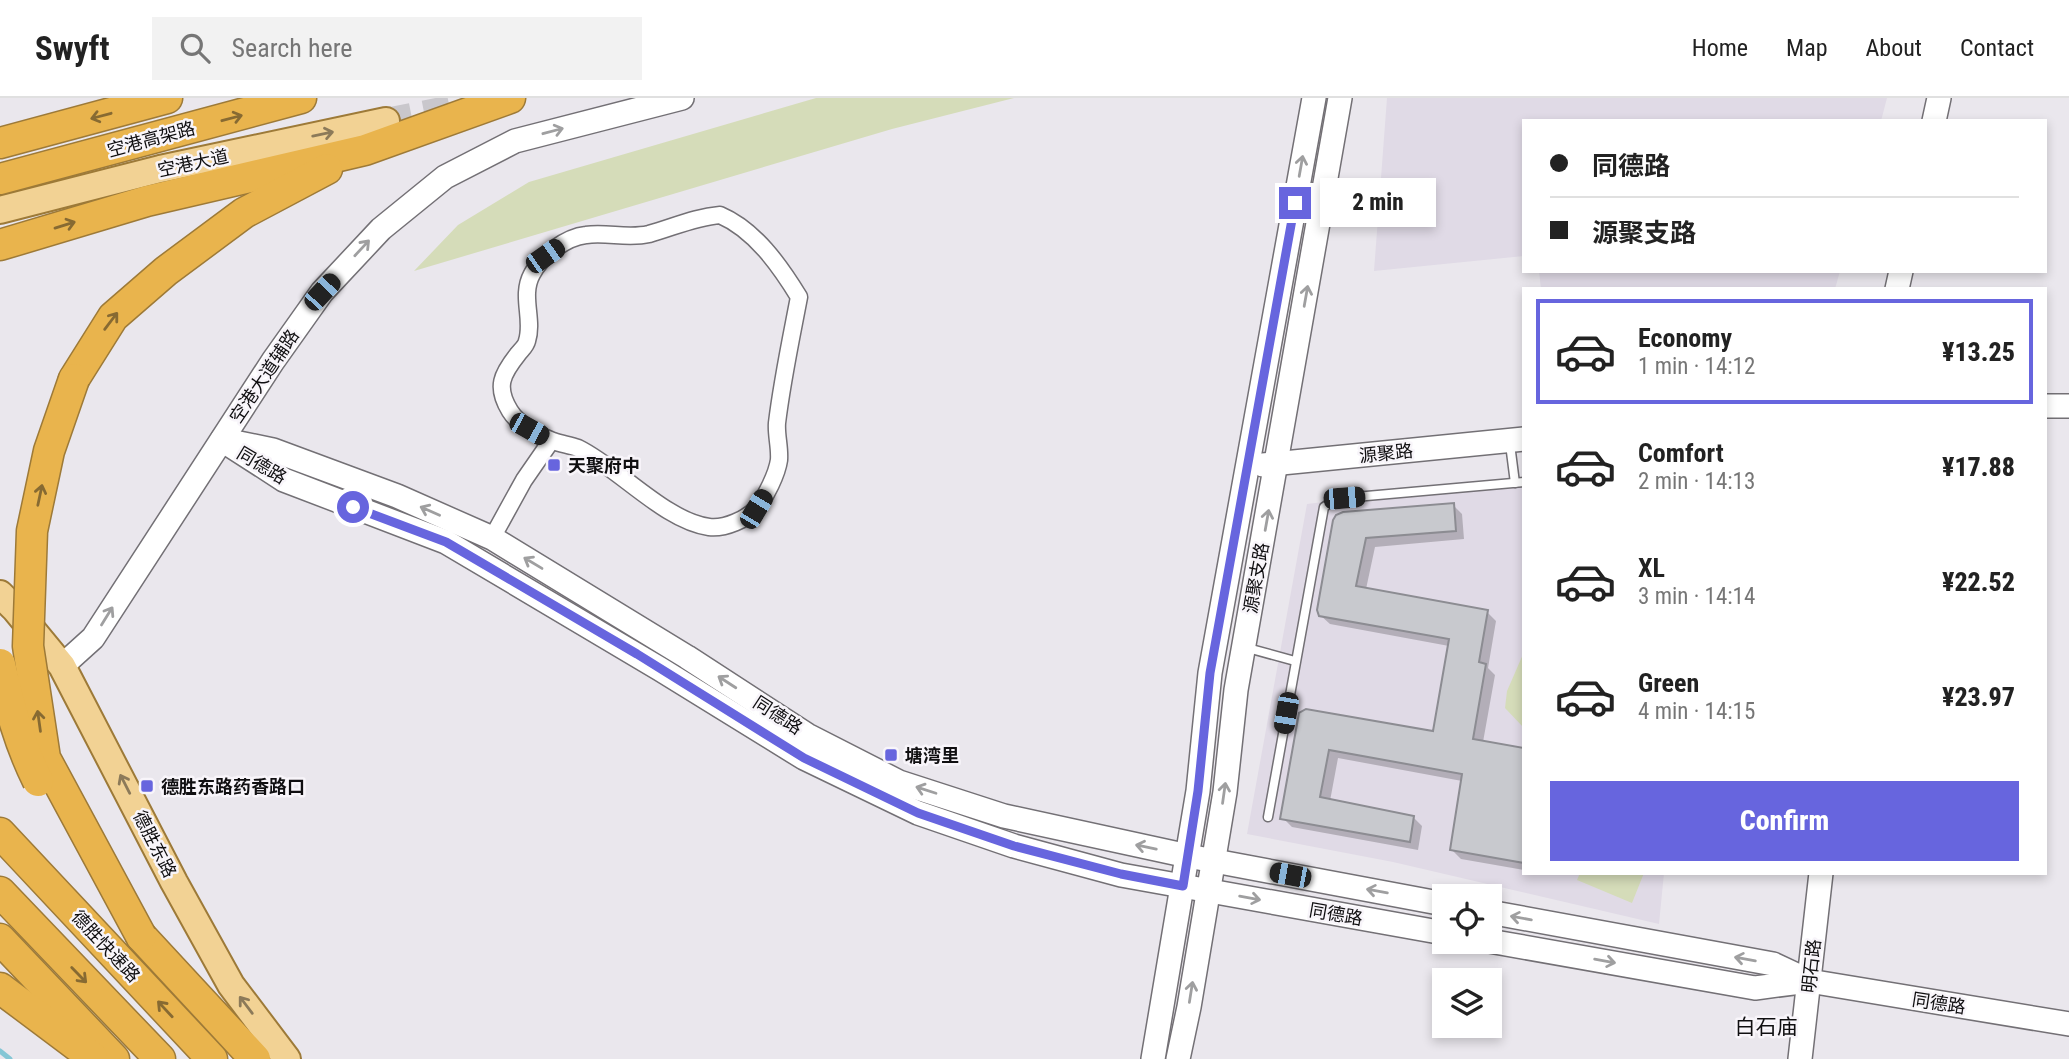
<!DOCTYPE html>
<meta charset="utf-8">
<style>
body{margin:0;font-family:"Roboto Condensed","Noto Sans SC",sans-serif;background:#f2f2f2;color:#222;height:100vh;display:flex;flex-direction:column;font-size:26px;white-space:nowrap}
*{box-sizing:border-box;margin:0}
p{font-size:23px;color:#767676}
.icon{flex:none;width:38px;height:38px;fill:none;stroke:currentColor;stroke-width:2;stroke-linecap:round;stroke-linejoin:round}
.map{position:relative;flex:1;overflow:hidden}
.sheet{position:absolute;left:1522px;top:189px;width:525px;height:588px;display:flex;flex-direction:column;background:#fff;border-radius:0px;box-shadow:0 4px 10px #0003}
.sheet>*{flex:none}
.hud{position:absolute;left:1522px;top:21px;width:525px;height:154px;border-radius:0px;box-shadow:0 4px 10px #0003;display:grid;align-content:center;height:154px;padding:0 28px;background:#fff}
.controls{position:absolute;left:1432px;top:786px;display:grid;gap:14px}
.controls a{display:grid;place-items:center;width:70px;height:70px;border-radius:0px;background:#fff;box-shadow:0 4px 10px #0003;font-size:35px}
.end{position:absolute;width:32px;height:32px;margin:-16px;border:9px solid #6765de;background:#fff;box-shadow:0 0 0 4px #fff}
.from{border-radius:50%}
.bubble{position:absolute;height:49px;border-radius:0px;background:#fff;box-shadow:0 4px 10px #0003;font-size:23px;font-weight:800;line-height:49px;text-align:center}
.car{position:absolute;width:21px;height:42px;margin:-21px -10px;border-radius:9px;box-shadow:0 0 5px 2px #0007;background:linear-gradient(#222 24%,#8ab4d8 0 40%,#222 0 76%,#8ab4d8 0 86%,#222 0)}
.hud b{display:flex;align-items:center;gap:24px;height:66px;font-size:26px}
.hud b+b{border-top:2px solid #e0e0e0}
.hud i{width:18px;height:18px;background:#222}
ul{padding:12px 0 0;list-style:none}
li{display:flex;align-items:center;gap:21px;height:105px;margin:0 14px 10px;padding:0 14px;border:4px solid transparent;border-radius:0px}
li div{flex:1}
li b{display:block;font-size:26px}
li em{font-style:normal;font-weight:800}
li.current{border-color:#6765de}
li>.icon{width:63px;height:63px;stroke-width:1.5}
.action{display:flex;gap:14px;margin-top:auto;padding:14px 28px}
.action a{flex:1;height:80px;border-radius:0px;background:#6765de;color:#fff;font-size:28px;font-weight:800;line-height:80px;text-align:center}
header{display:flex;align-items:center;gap:42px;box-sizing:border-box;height:98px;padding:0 35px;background:#fff;border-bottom:2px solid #e0e0e0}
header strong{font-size:33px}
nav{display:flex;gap:38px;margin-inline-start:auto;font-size:24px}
.search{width:490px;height:63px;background:#f2f2f2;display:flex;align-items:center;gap:18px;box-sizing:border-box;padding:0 24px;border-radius:0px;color:#767676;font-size:26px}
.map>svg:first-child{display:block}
.built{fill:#e0dae6}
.green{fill:#d5dcb9}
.shadow{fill:#0003}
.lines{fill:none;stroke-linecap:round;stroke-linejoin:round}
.stream{stroke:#84c6d5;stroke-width:5}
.building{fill:#c8c9ce;stroke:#8c8c92;stroke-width:2}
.primary-tunnel{stroke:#c9c7cc;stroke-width:26;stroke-dasharray:26 13;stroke-linecap:butt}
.lane-casing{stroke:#737075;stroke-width:11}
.street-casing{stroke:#737075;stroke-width:19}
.secondary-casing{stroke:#737075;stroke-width:26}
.primary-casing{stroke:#9d7a38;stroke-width:30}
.highway-casing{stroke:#9d7a38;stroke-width:33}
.lane{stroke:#fff;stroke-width:8}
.street{stroke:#fff;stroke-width:16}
.secondary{stroke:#fff;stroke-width:23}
.primary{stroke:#f2d294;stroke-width:26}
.highway{stroke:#e9b44d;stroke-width:30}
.highway-bridge-casing{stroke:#9d7a38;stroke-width:33;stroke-linecap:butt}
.highway-bridge{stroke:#e9b44d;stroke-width:30}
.oneway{stroke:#876a32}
.oneway2{stroke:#9f9fa0}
.oneway3{stroke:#8c7a59}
.route{stroke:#6765de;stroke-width:9}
.poi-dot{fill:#6765de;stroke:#f8f5fa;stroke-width:2.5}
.labels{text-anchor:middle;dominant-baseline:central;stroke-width:5;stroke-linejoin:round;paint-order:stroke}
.street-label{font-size:18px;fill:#100f11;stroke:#f8f5fa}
.poi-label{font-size:18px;font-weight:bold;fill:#100f11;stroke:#f8f5fa;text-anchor:start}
.quarter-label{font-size:21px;fill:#100f11;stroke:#f8f5fa}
</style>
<header>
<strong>Swyft</strong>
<div class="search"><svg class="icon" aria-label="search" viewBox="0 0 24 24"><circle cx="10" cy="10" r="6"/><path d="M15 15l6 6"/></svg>Search here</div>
<nav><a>Home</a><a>Map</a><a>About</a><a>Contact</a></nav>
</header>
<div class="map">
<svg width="2069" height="961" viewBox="0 0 2069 961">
<rect width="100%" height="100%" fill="#eae7ed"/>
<!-- built -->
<g class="built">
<polygon points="1387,0 1887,0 1881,23 1524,23 1524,158 1374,173"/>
<polygon points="1539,173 1840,173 1835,191 1541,191"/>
<polygon points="1524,379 1524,775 1664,775 1659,826 1393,764 1247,736 1307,406"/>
</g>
<!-- green -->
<g class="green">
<polygon points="816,0 1014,0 892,31 414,173 458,127 529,84"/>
<polygon points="1524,554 1524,630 1505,610 1507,593"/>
<polygon points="1580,775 1644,775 1632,805 1577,782"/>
</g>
<!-- shadow -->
<polygon class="shadow" points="1453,407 1462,416 1464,441 1375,449 1366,491 1487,514 1496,523 1488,570 1495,577 1483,644 1524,651 1524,772 1461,761 1452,752 1462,683 1338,660 1330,703 1413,719 1422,728 1418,752 1292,729 1283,720 1301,616 1435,635 1449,548 1330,526 1320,517 1335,422"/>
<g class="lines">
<!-- stream -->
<polyline class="stream" points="0,953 10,961"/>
</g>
<!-- building -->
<polygon class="building" points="1454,405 1456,433 1366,440 1356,488 1488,512 1479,564 1486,566 1473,641 1524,650 1524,765 1450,752 1462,676 1329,652 1320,699 1414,718 1410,744 1280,721 1299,615 1306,611 1433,633 1449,541 1319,518 1317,512 1333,422 1336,417 1343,414"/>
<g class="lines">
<!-- primary-tunnel -->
<polyline class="primary-tunnel" points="386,23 457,9"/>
<!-- lane casing -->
<g class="lane-casing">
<g id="lane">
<polyline points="1510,346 1515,385"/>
<polyline points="1244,549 1295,563"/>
<polyline points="1268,719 1324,409 1335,402 1344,400 1524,384"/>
</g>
</g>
<!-- street casing -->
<g class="street-casing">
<g id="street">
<path d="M 720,117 C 755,132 780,168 799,199 C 791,241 782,283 777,325 C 776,337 780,349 779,362 C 777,376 766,398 757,410 C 747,421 725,431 709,429 C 665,423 619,370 578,350 C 570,347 561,346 553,343 C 538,338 518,326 510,313 C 495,289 502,276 518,256 C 521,252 526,248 527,243 C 534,221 520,198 532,176 C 541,158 566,139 586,137 C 607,134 628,141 649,136 C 674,129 695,119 720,117 Z"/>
<polyline points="492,440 524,382 551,343"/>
</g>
</g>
<!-- secondary casing -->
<g class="secondary-casing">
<g id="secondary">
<polyline points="1934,23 1939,0"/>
<polyline points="1897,191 1901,173"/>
<polyline points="2046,308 2069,308"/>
<polyline points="222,342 284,382 446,444 660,571 804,660 918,715 1014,748 1121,777 1444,835"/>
<polyline points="234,344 273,352 397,398 492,440 687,559 807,637 899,684 1004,718 1188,758 1444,806"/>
<polyline points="1263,367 1524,341"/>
<polyline points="62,568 93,540 273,263 322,194 381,131 445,79 515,43 682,0"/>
<polyline points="1489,814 1773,866 1809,883 2069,926"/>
<polyline points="1489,843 1755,890 1809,883"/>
<polyline points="1153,961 1198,693 1210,575 1314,0"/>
<polyline points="1178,961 1189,909 1225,694 1236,592 1340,0"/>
<polyline points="1800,961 1821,775"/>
</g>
</g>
<!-- primary casing -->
<g class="primary-casing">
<g id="primary">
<polyline points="0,112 160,71 386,23"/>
<polyline points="0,496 15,511 62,568 174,784 231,887 287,961"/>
</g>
</g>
<!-- highway casing -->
<g class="highway-casing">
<g id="highway">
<polyline points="0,45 167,0"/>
<polyline points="0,81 301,0"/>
<polyline points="0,147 147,103 365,52 510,0"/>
<polyline points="74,281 113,219 166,173 244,115 327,71"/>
<polyline points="0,735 212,961"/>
<polyline points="0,794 160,961"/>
<polyline points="141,838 255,961"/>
<polyline points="0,841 114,961"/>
<polyline points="0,890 92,959"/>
</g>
</g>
<!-- lane -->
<use href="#lane" class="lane"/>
<!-- street -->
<use href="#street" class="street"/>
<!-- secondary -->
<use href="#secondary" class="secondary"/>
<!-- primary -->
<use href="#primary" class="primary"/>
<!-- highway -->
<use href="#highway" class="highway"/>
<!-- highway-bridge casing -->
<g class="highway-bridge-casing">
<g id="highway-bridge">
<polyline points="74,281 49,353 32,433 28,548 45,660 141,838"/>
<path d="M 0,566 C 9,607 19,645 38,683"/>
</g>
</g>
<!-- highway-bridge -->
<use href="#highway-bridge" class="highway-bridge"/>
</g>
<!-- one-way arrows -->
<defs><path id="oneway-shaft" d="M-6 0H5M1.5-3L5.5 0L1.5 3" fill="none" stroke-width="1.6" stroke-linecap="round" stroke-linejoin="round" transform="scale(1.75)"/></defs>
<g class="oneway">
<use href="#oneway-shaft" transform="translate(101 18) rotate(165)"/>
<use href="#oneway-shaft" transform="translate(232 20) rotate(-15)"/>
<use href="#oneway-shaft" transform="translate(65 127) rotate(-17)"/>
<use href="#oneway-shaft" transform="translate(111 223) rotate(-53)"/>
<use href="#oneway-shaft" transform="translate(40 397) rotate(-78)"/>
<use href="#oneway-shaft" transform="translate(39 623) rotate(-98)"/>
<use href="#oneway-shaft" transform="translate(79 877) rotate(46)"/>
<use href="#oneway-shaft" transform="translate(165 911) rotate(-133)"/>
</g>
<g class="oneway2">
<use href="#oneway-shaft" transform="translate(553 33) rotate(-15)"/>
<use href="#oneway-shaft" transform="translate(1301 68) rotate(-80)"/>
<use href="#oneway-shaft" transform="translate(362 150) rotate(-47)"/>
<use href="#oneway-shaft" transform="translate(1306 198) rotate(-80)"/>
<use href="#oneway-shaft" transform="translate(430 413) rotate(-156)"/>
<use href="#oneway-shaft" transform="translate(1267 422) rotate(-80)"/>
<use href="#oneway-shaft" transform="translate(533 465) rotate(-149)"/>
<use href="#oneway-shaft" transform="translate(107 518) rotate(-58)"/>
<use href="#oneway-shaft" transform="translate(727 584) rotate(-147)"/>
<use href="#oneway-shaft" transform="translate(926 692) rotate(-162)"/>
<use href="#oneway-shaft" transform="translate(1224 695) rotate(-82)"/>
<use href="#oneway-shaft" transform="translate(1146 749) rotate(-168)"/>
<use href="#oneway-shaft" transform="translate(1377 793) rotate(-170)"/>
<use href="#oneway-shaft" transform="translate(1250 800) rotate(10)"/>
<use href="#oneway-shaft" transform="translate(1521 820) rotate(-170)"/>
<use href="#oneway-shaft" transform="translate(1745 861) rotate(-170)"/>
<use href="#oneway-shaft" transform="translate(1605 863) rotate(10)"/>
<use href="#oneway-shaft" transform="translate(1191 894) rotate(-81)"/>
</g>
<g class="oneway3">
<use href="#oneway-shaft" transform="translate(323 36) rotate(-12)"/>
<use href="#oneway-shaft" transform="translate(125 686) rotate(-117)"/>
<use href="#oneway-shaft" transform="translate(246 907) rotate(-127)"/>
</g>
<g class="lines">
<!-- route -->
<polyline class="route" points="353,409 446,444 637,556 804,660 918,715 1014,748 1121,776 1183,788 1198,693 1210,575 1295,105"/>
</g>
<!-- markers -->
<g class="poi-dot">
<rect x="547" y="360" width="14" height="14" rx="3.5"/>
<rect x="884" y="650" width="14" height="14" rx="3.5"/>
<rect x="140" y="681" width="14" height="14" rx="3.5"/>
</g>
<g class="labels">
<!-- street labels -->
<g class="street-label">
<text transform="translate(151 41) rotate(-15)">空港高架路</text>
<text transform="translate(193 65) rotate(-12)">空港大道</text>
<text transform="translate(264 278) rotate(-56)">空港大道辅路</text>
<text transform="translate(1386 355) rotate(-6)">源聚路</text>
<text transform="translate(262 367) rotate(31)">同德路</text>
<text transform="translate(1256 480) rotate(-80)">源聚支路</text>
<text transform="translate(778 617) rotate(33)">同德路</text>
<text transform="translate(155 746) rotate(63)">德胜东路</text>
<text transform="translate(1336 816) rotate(10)">同德路</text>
<text transform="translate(106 848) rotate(47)">德胜快速路</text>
<text transform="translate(1811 868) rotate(-84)">明石路</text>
<text transform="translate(1939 905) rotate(9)">同德路</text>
</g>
<!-- poi labels -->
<g class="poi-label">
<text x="568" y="367">天聚府中</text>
<text x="905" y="657">塘湾里</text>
<text x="161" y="688">德胜东路药香路口</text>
</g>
<!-- quarter labels -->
<g class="quarter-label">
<text x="1766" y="929">白石庙</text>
</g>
</g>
</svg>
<div class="controls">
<a><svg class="icon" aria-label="locate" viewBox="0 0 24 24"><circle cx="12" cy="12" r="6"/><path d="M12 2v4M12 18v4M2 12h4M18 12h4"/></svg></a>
<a><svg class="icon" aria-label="layers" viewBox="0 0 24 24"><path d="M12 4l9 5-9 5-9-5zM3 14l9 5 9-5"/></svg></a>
</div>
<i class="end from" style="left:353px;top:409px"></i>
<i class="end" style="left:1295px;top:105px"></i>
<div class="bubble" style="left:1320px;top:80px;width:116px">2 min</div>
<i class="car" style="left:545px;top:158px;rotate:55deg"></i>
<i class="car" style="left:322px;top:194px;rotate:43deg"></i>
<i class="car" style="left:529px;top:331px;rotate:119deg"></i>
<i class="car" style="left:1344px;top:400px;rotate:85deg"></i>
<i class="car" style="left:756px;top:411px;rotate:31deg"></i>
<i class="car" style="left:1286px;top:615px;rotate:190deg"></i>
<i class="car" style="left:1290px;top:777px;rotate:281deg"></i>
<div class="hud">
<b><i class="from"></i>同德路</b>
<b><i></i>源聚支路</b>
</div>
<section class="sheet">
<ul>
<li class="current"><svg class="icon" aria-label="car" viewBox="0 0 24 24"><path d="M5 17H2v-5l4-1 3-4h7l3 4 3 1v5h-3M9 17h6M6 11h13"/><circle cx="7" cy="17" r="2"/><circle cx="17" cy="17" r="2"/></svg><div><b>Economy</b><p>1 min · 14:12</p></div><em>¥13.25</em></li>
<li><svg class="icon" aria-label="car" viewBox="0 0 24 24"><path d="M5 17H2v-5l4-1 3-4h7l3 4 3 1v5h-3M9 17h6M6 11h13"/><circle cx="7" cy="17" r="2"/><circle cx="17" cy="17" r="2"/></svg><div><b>Comfort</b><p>2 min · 14:13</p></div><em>¥17.88</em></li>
<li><svg class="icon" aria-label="car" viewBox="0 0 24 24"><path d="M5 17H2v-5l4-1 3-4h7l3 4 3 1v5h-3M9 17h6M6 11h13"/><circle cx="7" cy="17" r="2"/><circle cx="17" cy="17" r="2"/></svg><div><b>XL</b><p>3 min · 14:14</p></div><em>¥22.52</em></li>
<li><svg class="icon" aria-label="car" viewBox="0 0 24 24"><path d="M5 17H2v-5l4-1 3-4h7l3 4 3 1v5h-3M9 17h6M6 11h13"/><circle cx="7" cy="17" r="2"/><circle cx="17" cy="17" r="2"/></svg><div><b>Green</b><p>4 min · 14:15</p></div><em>¥23.97</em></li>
</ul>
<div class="action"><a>Confirm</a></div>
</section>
</div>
